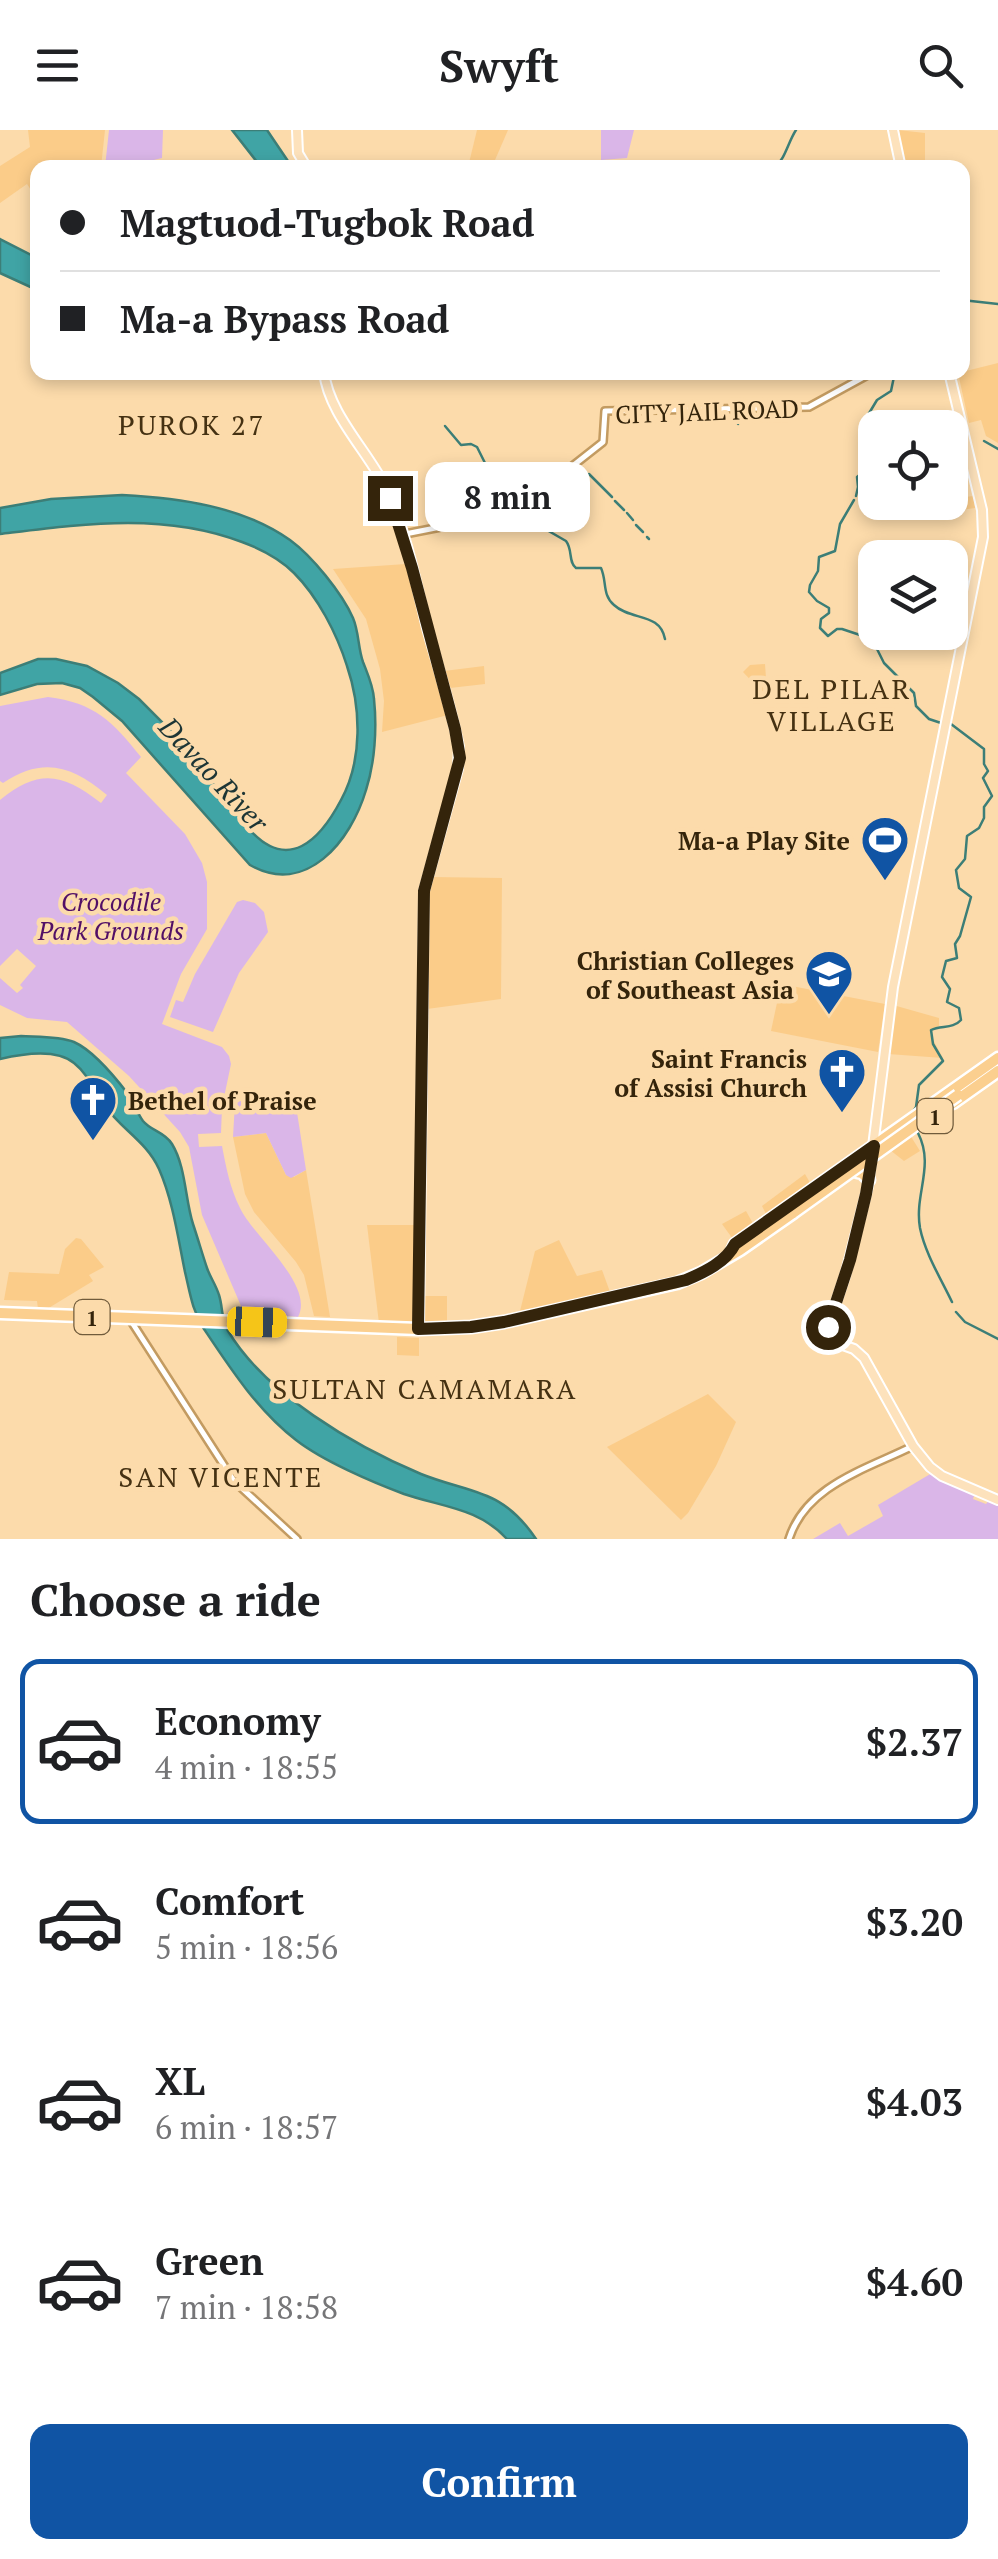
<!DOCTYPE html>
<meta charset="utf-8">
<style>
body{margin:0;font-family:"PT Serif",serif;background:#f6f6f6;color:#202124;height:100vh;display:flex;flex-direction:column;font-size:38px;white-space:nowrap}
*{box-sizing:border-box;margin:0}
p{font-size:32px;color:#757577}
.icon{flex:none;width:55px;height:55px;fill:none;stroke:currentColor;stroke-width:2;stroke-linecap:round;stroke-linejoin:round}
.map{position:relative;height:1409px;overflow:hidden}
.sheet{display:flex;flex-direction:column;background:#fff;flex:1}
.sheet>*{flex:none}
.banner{position:absolute;left:30px;top:30px;width:940px;height:220px;border-radius:20px;box-shadow:0 5px 15px #0003;display:grid;align-content:center;height:220px;padding:0 30px;background:#fff}
.controls{position:absolute;left:858px;top:280px;display:grid;gap:20px}
.controls a{display:grid;place-items:center;width:110px;height:110px;border-radius:20px;background:#fff;box-shadow:0 5px 15px #0003;font-size:50px}
.end{position:absolute;width:45px;height:45px;margin:-22px;border:12px solid #34240b;background:#fff;box-shadow:0 0 0 5px #fff}
.from{border-radius:50%}
.bubble{position:absolute;height:70px;border-radius:20px;background:#fff;box-shadow:0 5px 15px #0003;font-size:32px;font-weight:600;line-height:70px;text-align:center}
.car{position:absolute;width:30px;height:60px;margin:-30px -15px;border-radius:12px;box-shadow:0 0 8px 2px #0007;background:linear-gradient(#f5c518 24%,#345 0 40%,#f5c518 0 76%,#345 0 86%,#f5c518 0)}
.banner b{display:flex;align-items:center;gap:35px;height:95px;font-size:38px}
.banner b+b{border-top:2px solid #e0e0e0}
.banner i{width:25px;height:25px;background:#202124}
ul{padding:0;list-style:none}
li{display:flex;align-items:center;gap:30px;height:165px;margin:0 20px 15px;padding:0 10px;border:5px solid transparent;border-radius:20px}
li div{flex:1}
li b{display:block;font-size:38px}
li em{font-style:normal;font-weight:600}
li.on{border-color:#1054a4}
li>.icon{width:90px;height:90px;stroke-width:1.5}
h2{padding:0 30px;font-size:45px;line-height:120px}
.button{display:flex;gap:20px;margin-top:auto;padding:20px 30px}
.button a{flex:1;height:115px;border-radius:20px;background:#1054a4;color:#fff;font-size:40px;font-weight:600;line-height:115px;text-align:center}
header{display:flex;justify-content:space-between;align-items:center;height:130px;padding:0 30px;background:#fff;font-size:45px;font-weight:600}
.map>svg:first-child{display:block}
.built{fill:#fbcc89}
.green{fill:#dab6e8}
.water{fill:#40a4a5;stroke:#3c7e77;stroke-width:2.5}
.lines{fill:none;stroke-linecap:round;stroke-linejoin:round}
.stream{stroke:#3c7e77;stroke-width:2.5}
.minor-casing{stroke:#c39b61;stroke-width:10}
.major-casing{stroke:#fff;stroke-width:12}
.highway-casing{stroke:#fff;stroke-width:15}
.minor{stroke:#fff;stroke-width:5}
.major{stroke:#fde2bc;stroke-width:8}
.highway{stroke:#fbcf8f;stroke-width:10}
.highway-bridge-casing{stroke:#fff;stroke-width:15;stroke-linecap:butt}
.highway-bridge{stroke:#fbcf8f;stroke-width:10}
.route{stroke:#34240b;stroke-width:12}
.labels{text-anchor:middle;dominant-baseline:central;stroke-width:9;stroke-linejoin:round;paint-order:stroke}
.shield{fill:#fcdbab;stroke:#705b3b;stroke-width:2.5}
.shield-label{font-size:22px;font-weight:bold;fill:#34240b}
.street-label{font-size:25px;fill:#34240b;stroke:#fcdbab}
.poi-label{font-size:25px;font-weight:bold;fill:#34240b;stroke:#fcdbab;text-anchor:end}
.park-label{font-size:25px;font-style:italic;fill:#510f66;stroke:#fcdbab}
.neighbourhood-label{font-size:28px;letter-spacing:2.5px;fill:#453112;stroke:#fcdbab}
.water-label{font-size:28px;font-style:italic;fill:#1d3535;stroke:#fcdbab}
</style>
<header><svg class="icon" aria-label="menu" viewBox="0 0 24 24"><path d="M4 6h16M4 12h16M4 18h16"/></svg>Swyft<svg class="icon" aria-label="search" viewBox="0 0 24 24"><circle cx="10" cy="10" r="6"/><path d="M15 15l6 6"/></svg></header>
<div class="map">
<svg width="998" height="1409" viewBox="0 0 998 1409">
<rect width="100%" height="100%" fill="#fcdbab"/>
<!-- built -->
<g class="built">
<polygon points="28,0 105,0 101,37 38,38 37,65 35,66 27,54 0,73 0,36 30,17"/>
<polygon points="477,0 508,0 492,37 468,37"/>
<polygon points="898,0 925,3 925,37 906,37"/>
<polygon points="998,233 998,313 986,306 981,290 969,293 958,243"/>
<polygon points="973,366 975,378 961,380 937,381 923,373 950,372 950,369"/>
<polygon points="406,434 448,585 382,602 384,571 380,539 366,489 333,439"/>
<polygon points="765,534 767,563 760,560 743,542 750,535"/>
<polygon points="484,536 485,554 450,558 444,541"/>
<polygon points="432,747 502,748 501,869 427,879 429,762"/>
<polygon points="781,854 885,874 878,922 771,901"/>
<polygon points="893,875 939,888 939,896 931,900 930,904 943,928 888,924"/>
<polygon points="266,1003 286,1045 294,1047 306,1040 330,1187 314,1186 304,1145 296,1132 254,1082 245,1064 233,1007"/>
<polygon points="910,1005 920,1021 904,1031 890,1020"/>
<polygon points="805,1044 809,1051 808,1061 768,1088 762,1076"/>
<polygon points="746,1081 755,1097 735,1112 722,1094"/>
<polygon points="367,1095 414,1095 413,1194 379,1193"/>
<polygon points="76,1108 81,1109 104,1137 89,1145 93,1151 47,1179 38,1179 37,1171 4,1170 9,1142 59,1144 65,1119"/>
<polygon points="559,1110 577,1146 602,1140 610,1162 520,1181 535,1121"/>
<rect x="423" y="1166" width="24" height="29"/>
<polygon points="397,1207 419,1208 419,1226 397,1225"/>
<polygon points="708,1264 736,1292 716,1336 688,1383 681,1390 607,1317"/>
</g>
<!-- green -->
<g class="green">
<polygon points="109,0 163,0 162,28 125,37 105,37"/>
<polygon points="601,0 634,0 627,28 601,30"/>
<path d="M 48,567 C 95,573 112,591 141,627 L 126,643 L 185,704 L 202,733 L 207,752 L 207,799 L 181,844 L 162,894 L 222,917 L 229,926 L 231,934 L 222,977 L 221,1003 L 198,1004 L 199,1017 L 222,1016 C 226,1037 230,1058 240,1078 C 253,1106 315,1155 298,1187 L 244,1183 L 202,1085 L 189,1017 L 180,1002 L 129,946 L 67,892 L 27,888 L 0,875 L 0,848 L 17,863 L 23,858 L 20,855 L 36,836 L 17,819 L 0,836 L 0,670 C 39,638 63,643 101,673 L 107,665 C 73,636 43,626 3,653 L 0,651 L 0,576 Z"/>
<polygon points="243,770 255,773 264,782 268,802 239,843 213,902 170,887 176,870 183,872 195,844 237,772"/>
<polygon points="294,963 306,1040 291,1048 286,1045 266,1003 233,1007 235,972"/>
<polygon points="932,1343 943,1351 975,1363 973,1369 986,1374 990,1369 998,1373 998,1409 813,1409 840,1393 848,1406 883,1386 878,1375"/>
</g>
<!-- water -->
<g class="water">
<polygon points="232,0 267,0 292,37 261,37"/>
<polygon points="0,109 37,128 37,160 0,143"/>
<path d="M 122,365 C 179,368 242,376 290,410 C 312,426 342,463 353,488 C 359,502 358,518 363,532 C 368,545 373,555 374,569 C 377,598 375,632 366,660 C 351,711 306,767 250,735 L 122,591 L 93,567 L 80,558 L 62,553 L 37,554 L 0,565 L 0,543 L 38,529 L 56,529 L 87,536 L 118,553 L 139,569 L 170,600 L 249,699 C 288,743 320,710 341,670 C 363,630 361,577 347,536 C 337,504 318,467 294,443 C 280,429 261,419 242,412 C 163,382 82,394 0,404 L 0,378 L 51,369 Z"/>
<path d="M 21,906 C 37,907 59,906 74,912 C 94,921 115,947 128,964 C 134,972 137,983 143,991 C 151,1001 165,1002 172,1014 C 186,1037 185,1069 193,1094 C 198,1109 202,1123 207,1138 C 210,1147 216,1155 219,1165 C 223,1177 221,1190 228,1201 C 266,1264 354,1316 421,1344 C 471,1364 502,1358 536,1409 L 507,1409 C 479,1378 442,1377 404,1364 C 372,1352 323,1331 296,1310 C 258,1281 230,1238 204,1199 C 192,1180 190,1163 185,1142 C 178,1108 173,1071 159,1039 C 147,1012 121,999 105,976 C 95,962 88,944 74,933 C 56,918 21,924 0,929 L 0,908 Z"/>
</g>
<g class="lines">
<!-- stream -->
<g class="stream">
<path d="M 774,38 C 785,30 788,12 796,0"/>
<polyline points="962,170 998,174"/>
<polyline points="737,281 738,294"/>
<polyline points="869,286 883,291 901,283 905,284 908,292 914,298"/>
<polyline points="445,296 461,315 471,314 477,317 504,371"/>
<polyline points="925,298 926,298"/>
<polyline points="875,304 864,302 862,295 877,270 891,261 895,242"/>
<polyline points="984,311 998,319"/>
<polyline points="950,316 961,313"/>
<polyline points="589,344 612,367"/>
<polyline points="856,366 858,357 857,347 862,343 875,342"/>
<polyline points="854,370 840,394 835,421 819,427 818,441 810,455 809,462 817,471 829,478 829,483 821,489 820,498 828,506 837,499 842,499 863,506 874,513 884,533 914,563 916,576 929,589 941,593"/>
<polyline points="615,371 624,380"/>
<path d="M 507,377 L 566,411 C 573,420 568,432 576,438 L 601,438 C 607,451 602,465 614,475 C 631,491 660,482 665,509"/>
<polyline points="627,383 633,390"/>
<polyline points="636,395 643,402"/>
<polyline points="647,407 649,409"/>
<path d="M 909,987 L 916,977 L 919,955 L 943,931 L 933,914 L 931,900 C 941,895 953,899 961,890 L 959,878 L 947,872 L 950,859 L 942,847 L 946,831 L 957,828 L 955,814 L 960,806 L 971,767 L 959,758 L 956,740 L 965,729 L 967,706 L 979,698 L 984,688 L 984,677 L 992,666 L 983,648 L 988,641 L 984,634 L 984,619 L 951,594"/>
<path d="M 918,1003 C 935,1036 914,1064 920,1098 C 925,1123 941,1149 952,1172"/>
<polyline points="956,1182 965,1192 998,1209"/>
</g>
<!-- minor casing -->
<g class="minor-casing">
<g id="minor">
<polyline points="405,404 466,392 487,385 570,338 603,312 605,281 809,277 873,242"/>
<polyline points="131,1191 234,1351 297,1409"/>
<path d="M 789,1409 C 806,1355 867,1339 913,1316"/>
</g>
</g>
<!-- major casing -->
<g class="major-casing">
<g id="major">
<polyline points="297,0 298,23 307,38"/>
<polyline points="893,0 901,38"/>
<path d="M 324,242 C 329,286 371,324 389,364 C 407,406 416,453 427,498 C 438,537 451,577 459,617 L 458,639 L 424,761 L 419,1199"/>
<polyline points="949,242 982,380 983,407 893,857 868,1056 845,1146 829,1193 828,1204 832,1211 854,1219 864,1228 913,1316 930,1337 942,1346 998,1370"/>
</g>
</g>
<!-- highway casing -->
<g class="highway-casing">
<g id="highway">
<polyline points="953,973 998,941"/>
<polyline points="857,1042 862,1043 869,1050"/>
<polyline points="730,1125 735,1114 998,928"/>
<polyline points="0,1183 419,1199 471,1197 504,1192 677,1153 701,1143 740,1120 793,1083"/>
</g>
</g>
<!-- minor -->
<use href="#minor" class="minor"/>
<!-- major -->
<use href="#major" class="major"/>
<!-- highway -->
<use href="#highway" class="highway"/>
<!-- highway-bridge casing -->
<g class="highway-bridge-casing">
<polyline id="highway-bridge" points="793,1083 958,965"/>
</g>
<!-- highway-bridge -->
<use href="#highway-bridge" class="highway-bridge"/>
</g>
<g class="lines">
<!-- route -->
<path class="route" d="M 390,368 L 412,438 L 455,599 L 460,628 L 424,761 L 418,1199 L 471,1197 L 504,1192 L 686,1150 C 705,1142 726,1132 735,1114 L 874,1016 L 866,1064 L 850,1130 L 828,1197"/>
</g>
<!-- icons -->
<defs>
<g id="stadium-pin" transform="scale(2.5)"><path d="M0 17L-7.5 6A9.5 9.5 0 1 1 7.5 6Z" fill="#1054a4" stroke="#fcdbab"/><path d="M0-5a6.5 5 0 1 0 0 10a6.5 5 0 1 0 0-10ZM-3.5-1.8h7v3.6h-7Z" fill="#fff"/></g>
<g id="university-pin" transform="scale(2.5)"><path d="M0 17L-7.5 6A9.5 9.5 0 1 1 7.5 6Z" fill="#1054a4" stroke="#fcdbab"/><path d="M0-5L7-2L0 1L-7-2ZM-4 1L0 2.5L4 1V4Q0 6-4 4Z" fill="#fff"/></g>
<g id="church-pin" transform="scale(2.5)"><path d="M0 17L-7.5 6A9.5 9.5 0 1 1 7.5 6Z" fill="#1054a4" stroke="#fcdbab"/><path d="M-1.2-6h2.4v3.5h3.3v2.4h-3.3V6h-2.4V-.1h-3.3v-2.4h3.3Z" fill="#fff"/></g>
</defs>
<g fill-rule="evenodd">
<use href="#stadium-pin" x="885" y="710"/>
<use href="#university-pin" x="829" y="844"/>
<use href="#church-pin" x="842" y="942"/>
<use href="#church-pin" x="93" y="970"/>
</g>
<g class="labels">
<!-- shield labels -->
<g class="shield">
<rect x="917.5" y="969" width="35" height="34" rx="8"/>
<rect x="74.5" y="1170" width="35" height="34" rx="8"/>
</g>
<g class="shield-label">
<text x="935" y="986">1</text>
<text x="92" y="1187">1</text>
</g>
<!-- street labels -->
<g class="street-label">
<text transform="translate(707 281) rotate(-2)">CITY JAIL ROAD</text>
</g>
<!-- poi labels -->
<g class="poi-label">
<text x="850" y="710">Ma-a Play Site</text>
<text x="794" y="830">Christian Colleges<tspan x="794" dy="29">of Southeast Asia</tspan></text>
<text x="807" y="928">Saint Francis<tspan x="807" dy="29">of Assisi Church</tspan></text>
<text x="128" y="970" text-anchor="start">Bethel of Praise</text>
</g>
<!-- park labels -->
<g class="park-label">
<text x="111" y="771">Crocodile<tspan x="111" dy="29">Park Grounds</tspan></text>
</g>
<!-- neighbourhood labels -->
<g class="neighbourhood-label">
<text x="192" y="294">PUROK 27</text>
<text x="832" y="558">DEL PILAR<tspan x="832" dy="32">VILLAGE</tspan></text>
<text x="425" y="1258">SULTAN CAMAMARA</text>
<text x="221" y="1346">SAN VICENTE</text>
</g>
<!-- water labels -->
<g class="water-label">
<text transform="translate(214 644) rotate(47)">Davao River</text>
</g>
</g>
</svg>
<div class="controls">
<a><svg class="icon" aria-label="locate" viewBox="0 0 24 24"><circle cx="12" cy="12" r="6"/><path d="M12 2v4M12 18v4M2 12h4M18 12h4"/></svg></a>
<a><svg class="icon" aria-label="layers" viewBox="0 0 24 24"><path d="M12 4l9 5-9 5-9-5zM3 14l9 5 9-5"/></svg></a>
</div>
<i class="end from" style="left:828px;top:1197px"></i>
<i class="end" style="left:390px;top:368px"></i>
<div class="bubble" style="left:425px;top:332px;width:165px">8 min</div>
<i class="car" style="left:257px;top:1192px;rotate:92deg"></i>
<div class="banner">
<b><i class="from"></i>Magtuod-Tugbok Road</b>
<b><i></i>Ma-a Bypass Road</b>
</div>
</div>
<section class="sheet">
<h2>Choose a ride</h2>
<ul>
<li class="on"><svg class="icon" aria-label="car" viewBox="0 0 24 24"><path d="M5 17H2v-5l4-1 3-4h7l3 4 3 1v5h-3M9 17h6M6 11h13"/><circle cx="7" cy="17" r="2"/><circle cx="17" cy="17" r="2"/></svg><div><b>Economy</b><p>4 min · 18:55</p></div><em>$2.37</em></li>
<li><svg class="icon" aria-label="car" viewBox="0 0 24 24"><path d="M5 17H2v-5l4-1 3-4h7l3 4 3 1v5h-3M9 17h6M6 11h13"/><circle cx="7" cy="17" r="2"/><circle cx="17" cy="17" r="2"/></svg><div><b>Comfort</b><p>5 min · 18:56</p></div><em>$3.20</em></li>
<li><svg class="icon" aria-label="car" viewBox="0 0 24 24"><path d="M5 17H2v-5l4-1 3-4h7l3 4 3 1v5h-3M9 17h6M6 11h13"/><circle cx="7" cy="17" r="2"/><circle cx="17" cy="17" r="2"/></svg><div><b>XL</b><p>6 min · 18:57</p></div><em>$4.03</em></li>
<li><svg class="icon" aria-label="car" viewBox="0 0 24 24"><path d="M5 17H2v-5l4-1 3-4h7l3 4 3 1v5h-3M9 17h6M6 11h13"/><circle cx="7" cy="17" r="2"/><circle cx="17" cy="17" r="2"/></svg><div><b>Green</b><p>7 min · 18:58</p></div><em>$4.60</em></li>
</ul>
<div class="button"><a>Confirm</a></div>
</section>
